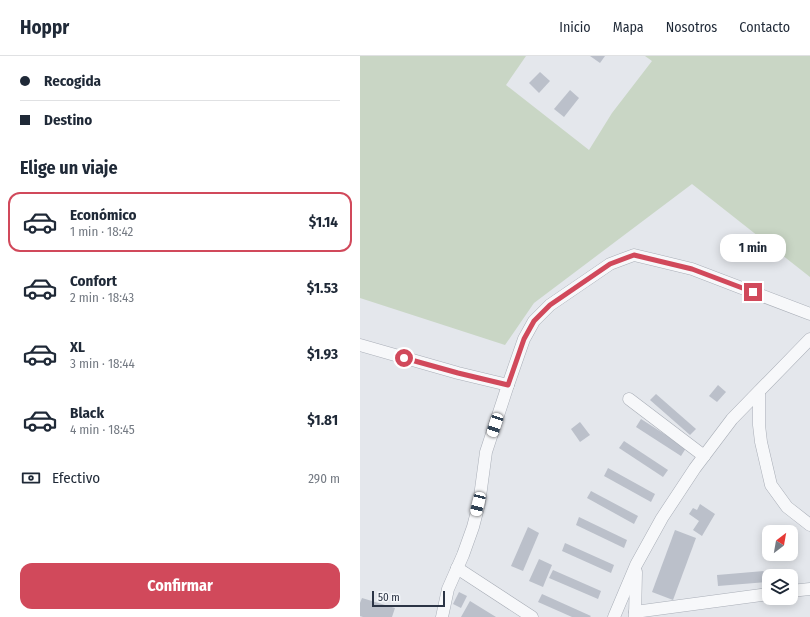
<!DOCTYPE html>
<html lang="es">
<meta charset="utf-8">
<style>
body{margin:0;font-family:"Fira Sans Condensed",sans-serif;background:#f2f2f3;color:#1f2937;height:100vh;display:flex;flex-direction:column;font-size:15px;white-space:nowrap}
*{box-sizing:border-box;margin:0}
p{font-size:13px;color:#747a83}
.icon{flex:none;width:22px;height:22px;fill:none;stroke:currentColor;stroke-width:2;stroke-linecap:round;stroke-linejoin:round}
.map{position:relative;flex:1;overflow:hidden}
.drawer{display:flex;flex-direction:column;background:#fff;width:360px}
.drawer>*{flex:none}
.top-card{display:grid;align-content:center;height:88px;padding:0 20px;background:#fff}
.needle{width:26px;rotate:31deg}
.buttons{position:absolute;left:402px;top:469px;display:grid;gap:8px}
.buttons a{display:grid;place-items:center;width:36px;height:36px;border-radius:8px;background:#fff;box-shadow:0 2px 10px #0003;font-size:20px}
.scale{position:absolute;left:12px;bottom:10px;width:73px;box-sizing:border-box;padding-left:4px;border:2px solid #2b3445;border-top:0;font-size:11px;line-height:14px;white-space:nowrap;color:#2b3445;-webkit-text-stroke:3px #f4f6f9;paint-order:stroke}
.end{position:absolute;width:18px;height:18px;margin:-9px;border:5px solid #d1495b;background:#fff;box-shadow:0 0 0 2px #fff}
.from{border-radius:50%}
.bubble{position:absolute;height:28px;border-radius:12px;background:#fff;box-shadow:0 2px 10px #0003;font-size:13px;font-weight:700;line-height:28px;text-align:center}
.car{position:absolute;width:12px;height:24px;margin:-12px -6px;border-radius:5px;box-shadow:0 0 3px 1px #0007;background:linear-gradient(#fff 24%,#345 0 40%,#fff 0 76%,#345 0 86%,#fff 0)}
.top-card b{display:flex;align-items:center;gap:14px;height:38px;font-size:15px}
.top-card b+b{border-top:1px solid #e0e1e3}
.top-card i{width:10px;height:10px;background:#1f2937}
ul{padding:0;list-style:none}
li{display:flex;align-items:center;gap:12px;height:60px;margin:0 8px 6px;padding:0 12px;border:2px solid transparent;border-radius:12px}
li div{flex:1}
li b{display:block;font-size:15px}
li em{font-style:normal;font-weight:700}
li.on{border-color:#d1495b}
li>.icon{width:36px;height:36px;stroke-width:1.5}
h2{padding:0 20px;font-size:18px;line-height:48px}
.pay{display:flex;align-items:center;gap:10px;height:44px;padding:0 20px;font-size:15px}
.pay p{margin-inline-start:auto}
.primary-button{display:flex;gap:8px;margin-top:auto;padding:8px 20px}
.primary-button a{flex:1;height:46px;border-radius:12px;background:#d1495b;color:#fff;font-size:16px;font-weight:700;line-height:46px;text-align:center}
header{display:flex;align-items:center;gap:24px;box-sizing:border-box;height:56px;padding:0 20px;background:#fff;border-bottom:1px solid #e0e1e3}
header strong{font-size:19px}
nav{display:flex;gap:22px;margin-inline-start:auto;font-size:14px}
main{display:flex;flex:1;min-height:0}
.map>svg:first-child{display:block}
.green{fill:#c9d6c5}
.building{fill:#bbc0ca}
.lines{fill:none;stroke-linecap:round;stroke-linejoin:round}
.minor-casing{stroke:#a9aeb7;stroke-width:13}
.minor{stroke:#f7f8fa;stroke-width:12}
.route{stroke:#d1495b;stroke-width:5}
</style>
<header>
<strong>Hoppr</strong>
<nav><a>Inicio</a><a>Mapa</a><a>Nosotros</a><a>Contacto</a></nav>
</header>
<main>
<section class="drawer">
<div class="top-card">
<b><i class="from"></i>Recogida</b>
<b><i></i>Destino</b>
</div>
<h2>Elige un viaje</h2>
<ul>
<li class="on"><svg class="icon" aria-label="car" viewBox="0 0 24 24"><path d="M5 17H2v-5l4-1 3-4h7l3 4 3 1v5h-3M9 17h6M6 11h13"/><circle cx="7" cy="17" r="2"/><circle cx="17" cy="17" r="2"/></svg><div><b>Económico</b><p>1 min · 18:42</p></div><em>$1.14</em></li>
<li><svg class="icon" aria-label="car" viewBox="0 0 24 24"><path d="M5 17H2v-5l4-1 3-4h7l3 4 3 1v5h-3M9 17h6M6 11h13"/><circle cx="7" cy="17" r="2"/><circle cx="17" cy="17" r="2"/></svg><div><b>Confort</b><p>2 min · 18:43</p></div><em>$1.53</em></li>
<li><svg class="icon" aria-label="car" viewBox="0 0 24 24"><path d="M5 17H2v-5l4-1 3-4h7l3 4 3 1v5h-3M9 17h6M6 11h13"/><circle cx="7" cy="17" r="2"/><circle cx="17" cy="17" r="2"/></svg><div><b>XL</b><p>3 min · 18:44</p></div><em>$1.93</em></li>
<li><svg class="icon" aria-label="car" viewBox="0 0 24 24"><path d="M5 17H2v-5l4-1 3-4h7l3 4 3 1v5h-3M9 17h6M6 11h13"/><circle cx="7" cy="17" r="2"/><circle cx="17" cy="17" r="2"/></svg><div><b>Black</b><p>4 min · 18:45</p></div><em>$1.81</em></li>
</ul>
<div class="pay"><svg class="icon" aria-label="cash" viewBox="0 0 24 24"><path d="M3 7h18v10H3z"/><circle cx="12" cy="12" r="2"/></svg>Efectivo<p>290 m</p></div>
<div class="primary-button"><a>Confirmar</a></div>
</section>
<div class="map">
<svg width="450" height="561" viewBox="0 0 450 561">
<rect width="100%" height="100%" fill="#e4e7ec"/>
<!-- green -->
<polygon class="green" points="0,0 166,0 146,29 229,94 252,57 292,5 285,0 450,0 450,221 332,128 174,247 145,289 0,242"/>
<!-- building -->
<g class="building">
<polygon points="230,0 245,0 240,7"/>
<polygon points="180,16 190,25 179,37 169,27"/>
<polygon points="210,34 219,42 204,61 194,53"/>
<polygon points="358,329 366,336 357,346 349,340"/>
<polygon points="296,338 336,373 330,379 290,344"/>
<polygon points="281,363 326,392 321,400 276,371"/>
<polygon points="220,366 230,379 220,386 211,373"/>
<polygon points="264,385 308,414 303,421 259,392"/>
<polygon points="248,412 295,438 291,446 244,420"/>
<polygon points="231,435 278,460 274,468 227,442"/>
<polygon points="340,448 355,458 342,480 333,474 339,465 329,458 333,452 337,454"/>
<polygon points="219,461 267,484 264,492 216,469"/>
<polygon points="168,471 179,477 163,515 151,510"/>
<polygon points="315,474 336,482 313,544 292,536"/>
<polygon points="205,487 254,509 251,517 202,495"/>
<polygon points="179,503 192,509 183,531 169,525"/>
<polygon points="193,514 241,535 238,543 189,522"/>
<polygon points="405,515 406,526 358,530 357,519"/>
<polygon points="99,536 107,540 101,552 93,548"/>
<polygon points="182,538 231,560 230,561 212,561 178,546"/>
<polygon points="2,542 35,552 32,561 3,561 0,560 0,547"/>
<polygon points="110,545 136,561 101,561"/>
</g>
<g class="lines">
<!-- minor casing -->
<g class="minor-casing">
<g id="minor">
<polyline points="0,289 98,317 148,329"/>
<polyline points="399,336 399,369 401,386 411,429 427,451 450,469"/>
<polyline points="269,343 344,400"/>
<polyline points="97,512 172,561"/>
<polyline points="431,535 450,533"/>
<polyline points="275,556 409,538"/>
<polyline points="82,561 88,533 103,499 113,471 119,448 126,396 148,329 164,283 174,265 190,249 250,208 274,199 332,213 450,258"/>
<polyline points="254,561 276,509 302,462 335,412 372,363 450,283"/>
<polyline points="275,561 276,516"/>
</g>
</g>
<!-- minor -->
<use href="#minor" class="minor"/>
</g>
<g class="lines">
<!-- route -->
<polyline class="route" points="44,302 98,317 148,329 164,283 174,265 190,249 250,208 274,199 332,213 393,236"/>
</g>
</svg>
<div class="buttons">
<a><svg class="needle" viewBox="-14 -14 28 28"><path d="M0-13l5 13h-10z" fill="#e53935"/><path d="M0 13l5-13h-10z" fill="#747a83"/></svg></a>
<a><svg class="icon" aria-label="layers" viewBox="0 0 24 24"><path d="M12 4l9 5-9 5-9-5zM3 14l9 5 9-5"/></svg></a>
</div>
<div class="scale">50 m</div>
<i class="end from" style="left:44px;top:302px"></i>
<i class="end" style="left:393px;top:236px"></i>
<div class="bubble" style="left:360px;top:178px;width:66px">1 min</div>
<i class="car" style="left:135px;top:369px;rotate:198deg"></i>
<i class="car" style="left:118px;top:448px;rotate:194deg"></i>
</div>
</main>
